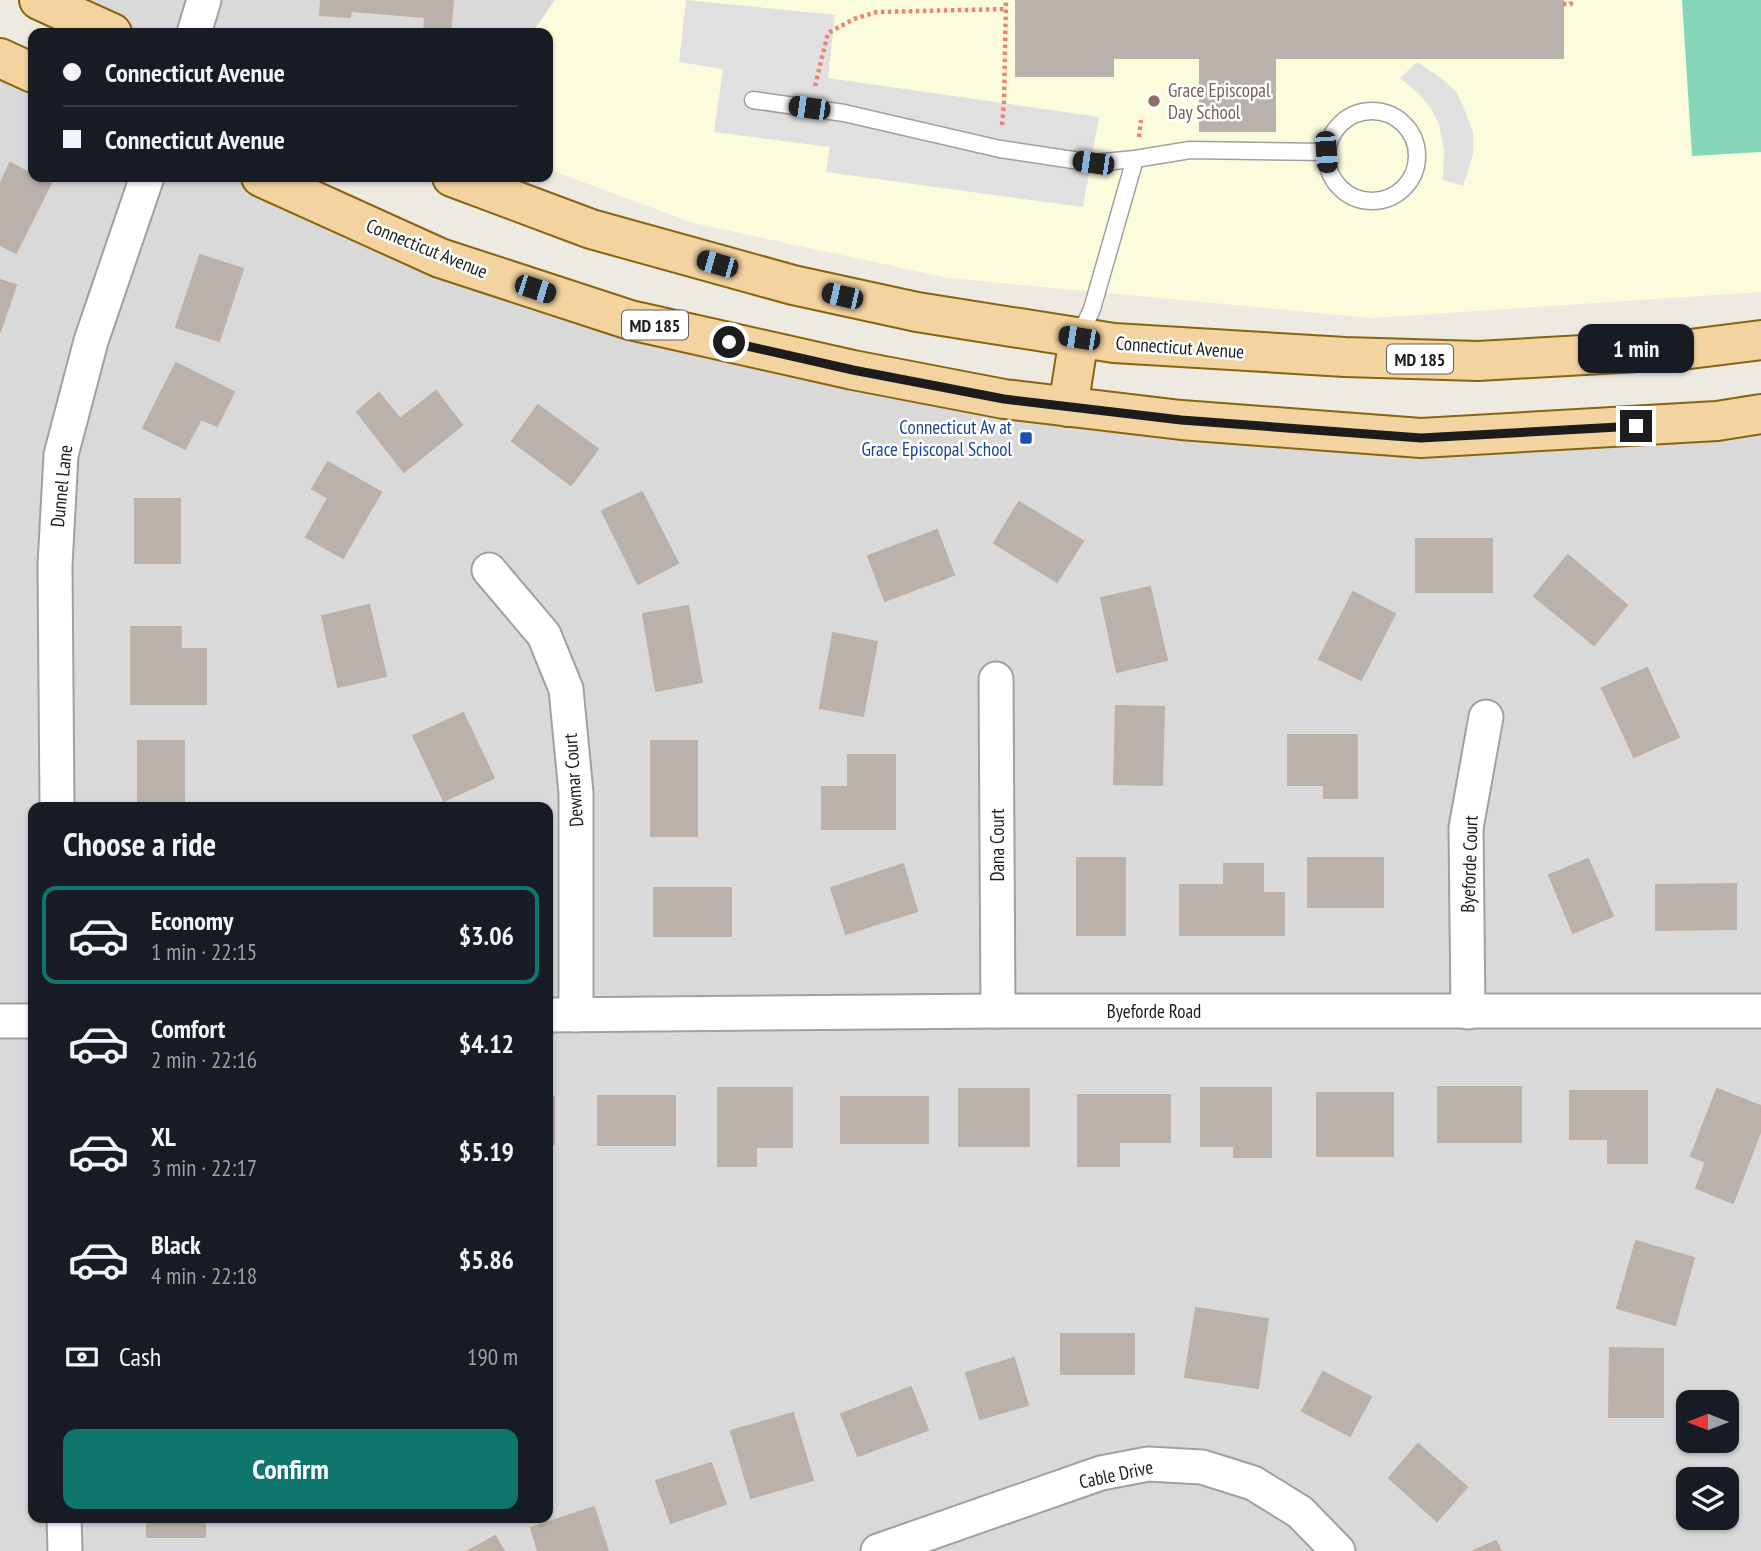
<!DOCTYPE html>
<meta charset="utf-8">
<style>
body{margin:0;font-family:"PT Sans Narrow",sans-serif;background:#242831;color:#f1f3f6;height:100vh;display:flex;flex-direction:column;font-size:26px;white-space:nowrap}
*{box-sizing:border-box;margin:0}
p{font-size:23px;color:#9ea1a6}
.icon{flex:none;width:38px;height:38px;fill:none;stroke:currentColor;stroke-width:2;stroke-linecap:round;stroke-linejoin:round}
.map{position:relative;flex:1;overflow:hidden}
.side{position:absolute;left:28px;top:802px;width:525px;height:721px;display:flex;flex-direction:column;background:#171b24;border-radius:14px;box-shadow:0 2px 5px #0004}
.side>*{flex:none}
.hud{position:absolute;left:28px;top:28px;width:525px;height:154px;border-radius:14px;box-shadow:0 2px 5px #0004;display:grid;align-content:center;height:154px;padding:0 35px;background:#171b24}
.needle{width:46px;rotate:270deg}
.controls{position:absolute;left:1676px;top:1390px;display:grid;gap:14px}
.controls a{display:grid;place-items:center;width:63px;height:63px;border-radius:14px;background:#171b24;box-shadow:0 2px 5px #0004;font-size:35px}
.end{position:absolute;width:32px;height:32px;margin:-16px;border:9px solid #1c1c1c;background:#fff;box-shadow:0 0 0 4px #fff}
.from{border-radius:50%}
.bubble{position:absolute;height:49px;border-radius:14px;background:#171b24;box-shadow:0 2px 5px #0004;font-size:23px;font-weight:700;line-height:49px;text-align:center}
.car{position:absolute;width:21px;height:42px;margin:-21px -10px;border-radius:9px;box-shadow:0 0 5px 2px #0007;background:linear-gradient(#222 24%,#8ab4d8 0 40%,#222 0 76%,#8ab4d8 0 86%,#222 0)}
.hud b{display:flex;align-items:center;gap:24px;height:66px;font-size:26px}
.hud b+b{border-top:2px solid #363941}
.hud i{width:18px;height:18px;background:#f1f3f6}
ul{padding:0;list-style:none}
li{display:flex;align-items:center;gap:21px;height:98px;margin:0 14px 10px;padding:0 21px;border:4px solid transparent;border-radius:14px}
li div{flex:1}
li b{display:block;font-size:26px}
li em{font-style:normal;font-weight:700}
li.active{border-color:#0f766e}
li>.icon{width:63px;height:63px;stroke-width:1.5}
h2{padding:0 35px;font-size:32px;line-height:84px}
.pay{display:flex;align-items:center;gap:18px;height:77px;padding:0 35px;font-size:26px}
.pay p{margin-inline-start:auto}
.cta{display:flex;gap:14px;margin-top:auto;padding:14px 35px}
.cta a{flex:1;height:80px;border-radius:14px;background:#0f766e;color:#fff;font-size:28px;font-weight:700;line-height:80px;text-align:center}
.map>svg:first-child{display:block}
.residential{fill:#dad9d9;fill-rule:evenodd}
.education{fill:#fbfcdc}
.pitch{fill:#86d6ba}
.parking{fill:#e0e0e0}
.building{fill:#b9b2ac;stroke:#bdb1a6;stroke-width:2}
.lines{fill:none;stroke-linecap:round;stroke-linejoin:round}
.lane-casing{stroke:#a0a0a0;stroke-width:19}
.street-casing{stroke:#a0a0a0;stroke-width:37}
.primary-casing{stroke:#88640c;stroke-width:42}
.path{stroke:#ed8472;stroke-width:4.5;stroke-dasharray:3.5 3.5;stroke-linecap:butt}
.lane{stroke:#fff;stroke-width:16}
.street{stroke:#fff;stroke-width:33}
.primary{stroke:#f3d3a0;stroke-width:38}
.route{stroke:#1c1c1c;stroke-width:9}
.education-dot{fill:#8d6e63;stroke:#fff;stroke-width:2.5}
.transit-dot{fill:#1a4fb4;stroke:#fff;stroke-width:2.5}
.labels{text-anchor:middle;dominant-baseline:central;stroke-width:5;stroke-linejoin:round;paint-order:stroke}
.shield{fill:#fff;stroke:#606060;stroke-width:2}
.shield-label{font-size:18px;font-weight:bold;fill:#1c1c1c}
.education-label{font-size:19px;fill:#785e54;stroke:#fff;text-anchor:start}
.street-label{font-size:19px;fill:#1c1c1c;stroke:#fff}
.transit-label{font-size:19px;fill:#164399;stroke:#fff;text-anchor:end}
</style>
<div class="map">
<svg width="1761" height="1551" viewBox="0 0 1761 1551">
<rect width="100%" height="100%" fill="#edeae2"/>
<!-- residential -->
<g class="residential">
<polygon points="39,0 555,0 532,33 112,33"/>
<path d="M 0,58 L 33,73 L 33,177 L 261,177 L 440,258 L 1068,407 L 1421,438 L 1761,414 L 1761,1551 L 0,1551 ZM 33,807 L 548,807 L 548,1517 L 33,1517 ZM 1689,1402 L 1727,1402 L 1727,1440 L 1689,1440 ZM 1689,1479 L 1727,1479 L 1727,1517 L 1689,1517 Z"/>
</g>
<!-- education -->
<polygon class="education" points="555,0 1761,0 1761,292 1372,318 948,278 693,223 548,169 548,33 532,33"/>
<!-- pitch -->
<polygon class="pitch" points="1682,0 1761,0 1761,152 1692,156"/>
<!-- parking -->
<g class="parking">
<polygon points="686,0 835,15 828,78 1099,117 1083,207 826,172 830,147 714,132 723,69 679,62"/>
<polygon points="1417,62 1441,78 1457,93 1465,111 1473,132 1473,155 1463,186 1443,180 1444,151 1439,124 1431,108 1418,93 1400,78"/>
</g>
<!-- building -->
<g class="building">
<polygon points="321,0 453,0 450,33 424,33 425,17 351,11 350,17 320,15"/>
<polygon points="1016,0 1563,0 1563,58 1275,58 1275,131 1200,131 1200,58 1113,58 1113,76 1016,76"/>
<polygon points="10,163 33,175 33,177 37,177 51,183 16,253 0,245 0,185"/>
<polygon points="200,255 243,269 219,341 176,327"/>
<polygon points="0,280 16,285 0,332"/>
<polygon points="176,363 234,392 217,426 201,419 185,449 143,428"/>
<polygon points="436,391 462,425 404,472 357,412 379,393 400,419"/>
<polygon points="538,405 598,449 571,485 512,441"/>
<polygon points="328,462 381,492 343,558 306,537 328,498 312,489"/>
<polygon points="642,492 678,563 638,584 602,511"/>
<rect x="135" y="499" width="45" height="64"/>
<polygon points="1019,502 1083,541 1057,582 994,543"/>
<polygon points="937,530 954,575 885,601 868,556"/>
<rect x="1416" y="539" width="76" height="53"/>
<polygon points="1568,555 1627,605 1594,645 1534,596"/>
<polygon points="1150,587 1167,660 1117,672 1101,598"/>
<polygon points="1353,592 1395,614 1361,680 1319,659"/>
<polygon points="369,605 386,676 338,687 322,616"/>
<polygon points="688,606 702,682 656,691 643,614"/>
<polygon points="131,627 181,627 181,649 206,649 206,704 131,704"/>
<polygon points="833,633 877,642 863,716 820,708"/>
<polygon points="1647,668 1679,737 1634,757 1602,688"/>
<polygon points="1116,706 1164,707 1162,785 1114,784"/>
<polygon points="463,713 494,778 444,801 413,736"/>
<polygon points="1288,735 1357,735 1357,798 1324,798 1324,785 1288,785"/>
<rect x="138" y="741" width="46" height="66"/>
<rect x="651" y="741" width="46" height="95"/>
<polygon points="848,755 895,755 895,829 822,829 822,787 848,787"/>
<rect x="1077" y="858" width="48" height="77"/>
<rect x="1308" y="858" width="75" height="49"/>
<polygon points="1588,859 1613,916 1573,933 1549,875"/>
<polygon points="903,864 917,911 846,934 831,888"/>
<polygon points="1224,864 1263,864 1263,893 1284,893 1284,935 1180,935 1180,885 1224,885"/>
<polygon points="1736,884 1736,929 1656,930 1656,885"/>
<rect x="654" y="888" width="77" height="48"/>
<rect x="1438" y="1087" width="83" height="55"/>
<polygon points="718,1088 792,1088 792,1147 756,1147 756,1166 718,1166"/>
<polygon points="1201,1088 1271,1088 1271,1157 1234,1157 1234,1146 1201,1146"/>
<rect x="959" y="1089" width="70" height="57"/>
<polygon points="1717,1089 1761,1106 1761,1130 1733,1203 1696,1188 1706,1162 1691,1156"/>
<polygon points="1570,1091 1647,1091 1647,1163 1608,1163 1608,1139 1570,1139"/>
<rect x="1317" y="1093" width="76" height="63"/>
<polygon points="1078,1095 1170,1095 1170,1142 1119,1142 1119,1166 1078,1166"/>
<rect x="598" y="1096" width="77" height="49"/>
<polygon points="548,1097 554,1097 554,1144 548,1145"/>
<rect x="841" y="1097" width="87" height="46"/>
<polygon points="1636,1241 1694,1258 1675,1325 1617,1308"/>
<polygon points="1196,1308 1268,1319 1258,1388 1185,1377"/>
<rect x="1061" y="1334" width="73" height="40"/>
<polygon points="1610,1348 1663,1349 1663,1417 1609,1417"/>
<polygon points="1014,1358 1028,1405 980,1419 966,1373"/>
<polygon points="1323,1372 1371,1397 1350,1436 1302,1411"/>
<polygon points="911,1387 928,1430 858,1456 841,1414"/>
<polygon points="793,1413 813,1480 751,1498 731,1431"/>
<polygon points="1418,1444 1467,1487 1437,1521 1389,1478"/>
<polygon points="711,1463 726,1504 671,1523 656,1481"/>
<polygon points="594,1507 608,1551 538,1551 531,1528"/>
<rect x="147" y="1517" width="58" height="20"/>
<polygon points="495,1536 504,1551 468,1551"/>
<polygon points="1496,1541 1501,1551 1473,1551"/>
</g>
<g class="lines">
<!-- lane casing -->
<g class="lane-casing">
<g id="lane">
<polyline points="753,100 844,113 1000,149 1093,163 1135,159 1190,150 1326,152"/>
<circle cx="1372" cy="156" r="45"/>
<polyline points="1079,337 1092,309 1135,159"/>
</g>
</g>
<!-- street casing -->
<g class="street-casing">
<g id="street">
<polyline points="194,33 204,0"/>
<polyline points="489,570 544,635 566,689 576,793 576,1015"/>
<polyline points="996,679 998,1011"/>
<polyline points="57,807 55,565 61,455 91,341 147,177"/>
<polyline points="1468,1012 1466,828 1486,717"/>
<polyline points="548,1015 998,1011 1761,1011"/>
<polyline points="0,1021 33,1021"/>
<polyline points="64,1517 65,1551"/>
<polyline points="878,1551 1101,1473 1148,1464 1202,1467 1253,1483 1300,1512 1338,1551"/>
</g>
</g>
<!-- primary casing -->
<g class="primary-casing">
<g id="primary">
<polyline points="39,0 112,33"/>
<polyline points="0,58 33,73"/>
<polyline points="261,177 440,258 630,320 853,370 1004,399 1181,420 1421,438 1717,421 1761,414"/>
<polyline points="452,177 591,229 793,285 917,312 1114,343 1345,357 1478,361 1690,349 1761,340"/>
<polyline points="1068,407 1079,338"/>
</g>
</g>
<!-- path -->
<g class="path">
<polyline points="1563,4 1571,4 1571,0"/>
<polyline points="815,86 828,33 854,19 877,12 1006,9"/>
<polyline points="1002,125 1004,103 1006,0"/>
<polyline points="1139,137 1141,120"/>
</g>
<!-- lane -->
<use href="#lane" class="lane"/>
<!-- street -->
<use href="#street" class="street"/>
<!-- primary -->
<use href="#primary" class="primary"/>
</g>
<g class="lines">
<!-- route -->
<polyline class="route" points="729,342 853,370 1004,399 1181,420 1421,438 1636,426"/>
</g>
<!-- markers -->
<circle class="education-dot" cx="1154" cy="101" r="7"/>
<rect class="transit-dot" x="1019" y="431" width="14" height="14" rx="3.5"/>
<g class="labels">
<!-- shield labels -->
<g class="shield">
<rect x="622" y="310.5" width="66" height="29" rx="5"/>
<rect x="1387" y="344.5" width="66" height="29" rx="5"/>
</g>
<g class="shield-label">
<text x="655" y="325">MD 185</text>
<text x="1420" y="359">MD 185</text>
</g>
<!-- education labels -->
<g class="education-label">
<text x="1168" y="90">Grace Episcopal<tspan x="1168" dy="22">Day School</tspan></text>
</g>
<!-- street labels -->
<g class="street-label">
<text transform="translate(427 248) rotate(22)">Connecticut Avenue</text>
<text transform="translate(1180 347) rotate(4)">Connecticut Avenue</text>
<text transform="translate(61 486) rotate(-84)">Dunnel Lane</text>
<text transform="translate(573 780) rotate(-94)">Dewmar Court</text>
<text transform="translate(997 845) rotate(-90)">Dana Court</text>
<text transform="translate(1469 864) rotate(-88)">Byeforde Court</text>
<text x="1154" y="1011">Byeforde Road</text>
<text transform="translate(1116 1474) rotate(-12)">Cable Drive</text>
</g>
<!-- transit labels -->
<g class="transit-label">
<text x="1012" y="427">Connecticut Av at<tspan x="1012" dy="22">Grace Episcopal School</tspan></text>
</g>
</g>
</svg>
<div class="controls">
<a><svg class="needle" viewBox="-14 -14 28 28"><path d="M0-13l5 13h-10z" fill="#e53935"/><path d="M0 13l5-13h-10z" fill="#9ea1a6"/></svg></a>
<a><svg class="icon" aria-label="layers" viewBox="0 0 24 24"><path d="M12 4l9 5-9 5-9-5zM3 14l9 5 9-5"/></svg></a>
</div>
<i class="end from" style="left:729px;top:342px"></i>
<i class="end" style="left:1636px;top:426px"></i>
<div class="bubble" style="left:1578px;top:324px;width:116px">1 min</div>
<i class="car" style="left:809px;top:108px;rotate:278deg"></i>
<i class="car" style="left:1326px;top:152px;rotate:176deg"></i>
<i class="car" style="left:1093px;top:163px;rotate:278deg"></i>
<i class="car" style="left:717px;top:264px;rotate:286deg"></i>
<i class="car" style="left:535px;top:289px;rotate:108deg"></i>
<i class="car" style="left:842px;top:296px;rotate:283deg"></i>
<i class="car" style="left:1079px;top:338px;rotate:279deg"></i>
<div class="hud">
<b><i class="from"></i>Connecticut Avenue</b>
<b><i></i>Connecticut Avenue</b>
</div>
<section class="side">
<h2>Choose a ride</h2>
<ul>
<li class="active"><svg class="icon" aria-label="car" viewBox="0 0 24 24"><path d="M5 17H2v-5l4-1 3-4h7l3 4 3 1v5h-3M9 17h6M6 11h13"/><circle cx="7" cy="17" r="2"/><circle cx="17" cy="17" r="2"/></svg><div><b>Economy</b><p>1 min · 22:15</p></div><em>$3.06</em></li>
<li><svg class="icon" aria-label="car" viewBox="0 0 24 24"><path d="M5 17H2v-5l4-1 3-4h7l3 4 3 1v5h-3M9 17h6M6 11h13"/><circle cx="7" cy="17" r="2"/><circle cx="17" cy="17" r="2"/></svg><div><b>Comfort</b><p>2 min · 22:16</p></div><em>$4.12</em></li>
<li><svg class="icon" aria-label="car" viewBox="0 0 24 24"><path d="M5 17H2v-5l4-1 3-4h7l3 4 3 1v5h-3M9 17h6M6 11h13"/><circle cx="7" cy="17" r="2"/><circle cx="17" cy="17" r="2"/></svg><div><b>XL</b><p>3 min · 22:17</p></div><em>$5.19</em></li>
<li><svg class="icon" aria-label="car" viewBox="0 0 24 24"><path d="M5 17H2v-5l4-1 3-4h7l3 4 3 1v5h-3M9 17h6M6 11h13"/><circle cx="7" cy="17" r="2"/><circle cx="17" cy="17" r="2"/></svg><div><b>Black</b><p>4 min · 22:18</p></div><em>$5.86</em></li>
</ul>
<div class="pay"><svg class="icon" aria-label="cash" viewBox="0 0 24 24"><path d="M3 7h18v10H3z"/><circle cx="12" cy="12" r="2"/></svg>Cash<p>190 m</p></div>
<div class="cta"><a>Confirm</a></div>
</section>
</div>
